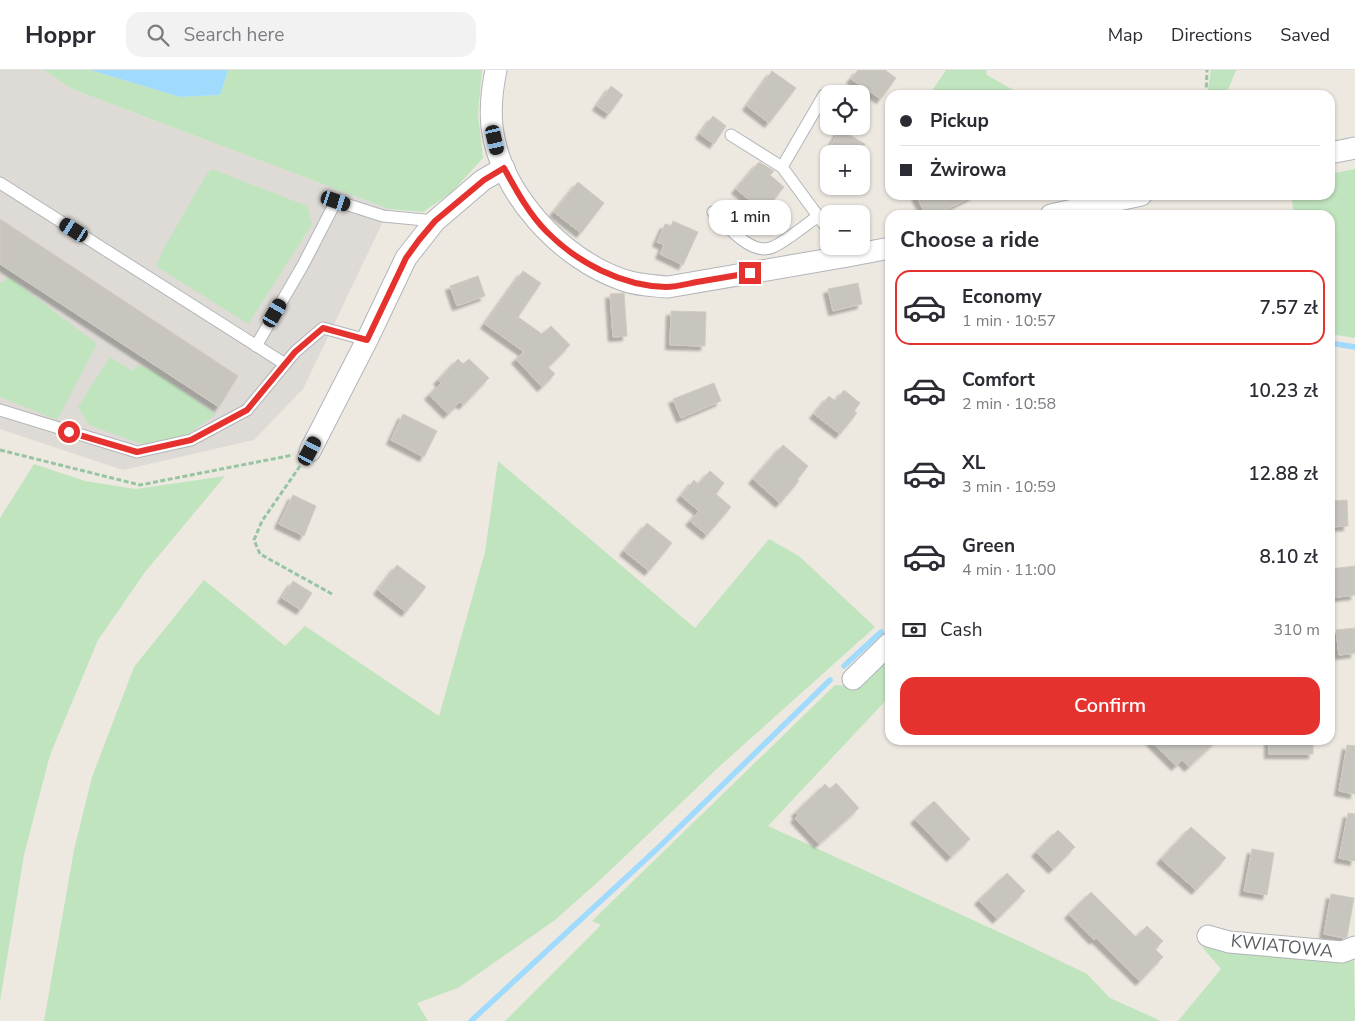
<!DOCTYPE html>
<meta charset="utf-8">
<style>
body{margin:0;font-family:"Nunito Sans",sans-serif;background:#f2f2f3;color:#2b2b33;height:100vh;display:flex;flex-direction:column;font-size:19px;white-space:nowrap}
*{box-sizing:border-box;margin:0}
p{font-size:16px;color:#7c7c81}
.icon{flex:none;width:28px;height:28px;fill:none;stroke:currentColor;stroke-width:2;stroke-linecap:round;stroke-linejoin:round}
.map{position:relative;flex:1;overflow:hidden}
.details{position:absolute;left:885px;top:140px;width:450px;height:535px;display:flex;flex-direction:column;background:#fff;border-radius:15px;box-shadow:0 1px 4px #0004}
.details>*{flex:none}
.guide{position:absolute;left:885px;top:20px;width:450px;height:110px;border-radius:15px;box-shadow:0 1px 4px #0004;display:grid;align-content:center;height:110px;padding:0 15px;background:#fff}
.buttons{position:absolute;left:820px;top:15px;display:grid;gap:10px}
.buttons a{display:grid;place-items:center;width:50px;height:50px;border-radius:10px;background:#fff;box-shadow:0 1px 4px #0004;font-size:25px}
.end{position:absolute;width:22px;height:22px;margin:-11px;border:6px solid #e6322e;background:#fff;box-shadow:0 0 0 2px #fff}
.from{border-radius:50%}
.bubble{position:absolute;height:35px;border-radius:15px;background:#fff;box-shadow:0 1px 4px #0004;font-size:16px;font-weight:600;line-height:35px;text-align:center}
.car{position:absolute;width:15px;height:30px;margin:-15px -8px;border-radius:6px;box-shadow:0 0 4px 1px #0007;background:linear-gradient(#222 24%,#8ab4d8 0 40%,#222 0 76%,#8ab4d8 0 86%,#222 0)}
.guide b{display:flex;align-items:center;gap:18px;height:48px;font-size:19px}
.guide b+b{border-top:1px solid #e1e1e2}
.guide i{width:12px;height:12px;background:#2b2b33}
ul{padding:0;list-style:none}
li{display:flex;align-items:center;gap:15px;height:75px;margin:0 10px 8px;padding:0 5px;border:2px solid transparent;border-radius:15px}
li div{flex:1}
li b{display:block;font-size:19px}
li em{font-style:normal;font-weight:600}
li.current{border-color:#e6322e}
li>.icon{width:45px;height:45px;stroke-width:1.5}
h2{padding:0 15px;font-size:22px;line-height:60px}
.pay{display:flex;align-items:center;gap:12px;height:55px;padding:0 15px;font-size:19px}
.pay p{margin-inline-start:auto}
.action{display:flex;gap:10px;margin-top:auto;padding:10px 15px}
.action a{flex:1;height:58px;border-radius:15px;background:#e6322e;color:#fff;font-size:20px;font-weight:600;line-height:58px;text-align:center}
header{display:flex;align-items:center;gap:30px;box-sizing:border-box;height:70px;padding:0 25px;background:#fff;border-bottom:1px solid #e1e1e2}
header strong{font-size:24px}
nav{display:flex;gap:28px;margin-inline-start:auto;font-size:18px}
.search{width:350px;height:45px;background:#f2f2f3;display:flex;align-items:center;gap:12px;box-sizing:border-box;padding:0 18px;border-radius:15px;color:#7c7c81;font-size:19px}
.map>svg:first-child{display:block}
.industrial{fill:#dedbd6}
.green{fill:#c0e4be}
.water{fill:#a0dafd}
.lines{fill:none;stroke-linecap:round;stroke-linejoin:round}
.stream{stroke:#a0dafd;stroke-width:5.5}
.building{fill:#c8c4be;stroke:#d1cbc0;filter:url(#shadow)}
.service-casing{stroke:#b2b5b9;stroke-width:13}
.minor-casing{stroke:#b2b5b9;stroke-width:23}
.path{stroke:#97c5a2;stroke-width:3;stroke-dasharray:5 2.5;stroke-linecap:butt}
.service{stroke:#fff;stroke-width:11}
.minor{stroke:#fff;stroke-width:21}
.route{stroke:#e6322e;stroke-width:6}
.labels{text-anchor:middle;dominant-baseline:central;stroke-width:4.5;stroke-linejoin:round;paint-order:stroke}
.street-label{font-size:18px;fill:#5a5e62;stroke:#fff}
</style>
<header>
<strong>Hoppr</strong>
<div class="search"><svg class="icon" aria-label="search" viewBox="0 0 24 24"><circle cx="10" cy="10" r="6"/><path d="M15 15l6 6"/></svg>Search here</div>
<nav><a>Map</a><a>Directions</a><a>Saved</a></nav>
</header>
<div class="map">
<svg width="1355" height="951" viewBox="0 0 1355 951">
<defs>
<filter id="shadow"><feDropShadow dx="-4.5" dy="4.5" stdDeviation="1" flood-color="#0004"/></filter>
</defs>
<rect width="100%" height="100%" fill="#ede9e1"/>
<!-- industrial -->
<polygon class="industrial" points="0,0 44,0 72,19 389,139 303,319 254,370 123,400 0,359"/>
<!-- green -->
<g class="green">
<polygon points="44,0 90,0 180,27 220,25 228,0 482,0 478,44 483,88 452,122 423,142 389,139 72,19"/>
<polygon points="946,0 986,0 987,5 1022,25 929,25"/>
<polygon points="1211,0 1236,0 1226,25 1207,25"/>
<polygon points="212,99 307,136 312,154 248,254 156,196 164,178 206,105"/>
<polygon points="1355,99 1355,268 1330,264 1330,145 1294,145 1291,125 1330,125 1330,104"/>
<polygon points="9,207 97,274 57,350 0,327 0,212 2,213"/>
<polygon points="110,287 133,301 139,295 155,302 216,344 187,365 142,374 89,355 78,337"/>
<polygon points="498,391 695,558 769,469 799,486 875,557 722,694 600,810 555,850 458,918 417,933 428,951 44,951 74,780 92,707 134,597 204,510 285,576 305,556 439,646 485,482"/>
<polygon points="34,394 85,411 136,419 225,406 145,502 98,570 50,685 24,785 0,931 0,448"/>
<polygon points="890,584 890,626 768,756 1023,873 1087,904 1110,928 1161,951 505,951 601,855 592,851 835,615 849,616"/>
<polygon points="1202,877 1354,887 1355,951 1178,951 1221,899"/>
</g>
<!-- water -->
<polygon class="water" points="90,0 228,0 220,25 180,27"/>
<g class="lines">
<!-- stream -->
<g class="stream">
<polyline points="1330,273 1355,277"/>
<polyline points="844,596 881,562"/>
<polyline points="471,951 658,778 830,610"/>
</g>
</g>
<!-- building -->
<g class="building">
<polygon points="858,0 885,0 896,8 881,29 851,9"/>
<polygon points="772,1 796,18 769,53 747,36"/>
<polygon points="611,16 623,25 609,44 597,36"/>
<polygon points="713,46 726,56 714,74 700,64"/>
<polygon points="840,59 865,74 860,84 826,84"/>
<polygon points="759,92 774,101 770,105 784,117 764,142 736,119"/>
<polygon points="578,112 604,133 581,163 554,142"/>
<polygon points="916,125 975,125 935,145 926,145"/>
<polygon points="0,149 238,306 219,337 0,194"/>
<polygon points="673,151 698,162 683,195 660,184 664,175 657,172 665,154 671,156"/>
<polygon points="523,201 541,213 518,247 542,264 551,256 570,275 548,297 555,304 542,317 516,289 524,282 485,254"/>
<polygon points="478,206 485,226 457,236 450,216"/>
<polygon points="858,213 862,234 833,241 828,219"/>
<polygon points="624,223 627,266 613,267 610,224"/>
<polygon points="671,241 706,242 705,276 670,275"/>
<polygon points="458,289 463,294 469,289 489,308 463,335 460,332 448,344 429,325 441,313 438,310"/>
<polygon points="714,313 721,331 681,348 673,329"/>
<polygon points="844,320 860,333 854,341 857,343 840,364 814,344 829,326 835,331"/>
<polygon points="403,344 437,361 424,387 391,370"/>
<polygon points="783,375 808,396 797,410 799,411 780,433 753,409"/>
<polygon points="710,401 724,413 716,424 731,437 707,465 690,451 699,441 681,426 694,410 698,414"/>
<polygon points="293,425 316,436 304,466 279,454"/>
<polygon points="1347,430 1348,456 1330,457 1330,431"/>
<polygon points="647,453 672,473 649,501 624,481"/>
<polygon points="397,495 426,517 406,542 378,520"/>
<polygon points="1355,496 1355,525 1330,528 1330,499"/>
<polygon points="293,511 312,523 301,540 282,528"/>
<polygon points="1355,558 1355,583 1339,585 1336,560"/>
<polygon points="1150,670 1217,670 1189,697 1182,690 1176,696"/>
<rect x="1269" y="670" width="44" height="14"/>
<polygon points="1347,675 1355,676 1355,724 1339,721"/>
<polygon points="836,713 859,738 819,774 795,748 798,745 796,742 825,714 830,719"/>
<polygon points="934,731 970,769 951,787 915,749"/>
<polygon points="1348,743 1355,744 1355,791 1339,788"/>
<polygon points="1191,757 1226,788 1196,820 1161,789"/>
<polygon points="1058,760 1075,777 1053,799 1036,782"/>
<polygon points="1252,779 1274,783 1267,825 1244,821"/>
<polygon points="1007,803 1025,821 997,849 979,830"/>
<polygon points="1091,822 1136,867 1147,856 1163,871 1155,879 1163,887 1140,911 1096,868 1094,870 1069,844"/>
<polygon points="1331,824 1354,828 1347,867 1344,868 1324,864"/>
</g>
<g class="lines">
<!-- service casing -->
<g class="service-casing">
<g id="service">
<polyline points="824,25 782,97 829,161"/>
<polyline points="731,65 782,97"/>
<polyline points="0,113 285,294"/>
<path d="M 713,142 C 727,155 751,187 773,177 C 785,172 806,155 818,146"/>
<polyline points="256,276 303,195 336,131 383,146 435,151"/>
<polyline points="0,340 137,382 191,370 247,340 295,282 323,258 367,270"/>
</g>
</g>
<!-- minor casing -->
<g class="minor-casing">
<g id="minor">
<path d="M 496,0 C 492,19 490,38 492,57 C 500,123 561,189 623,210 C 637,215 653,216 668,217 L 848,186 L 890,178"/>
<polyline points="1330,83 1355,78"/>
<polyline points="1051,145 1141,125"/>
<polyline points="310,381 367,270 406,188 435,151 483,110 504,98"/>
<polyline points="853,609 890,573"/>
<polyline points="1208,866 1229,872 1342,882 1355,877"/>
</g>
</g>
<!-- path -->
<g class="path">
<polyline points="1206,25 1207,0"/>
<polyline points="0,380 140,415 293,385"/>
<polyline points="300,396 262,451 254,470 260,484 332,524"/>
</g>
<!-- service -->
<use href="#service" class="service"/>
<!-- minor -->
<use href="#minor" class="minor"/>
</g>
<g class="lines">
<!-- route -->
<path class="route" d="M 69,362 L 137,382 L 191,370 L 247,340 L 295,282 L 323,258 L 367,270 L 406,188 L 419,170 L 435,151 L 484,110 L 504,98 C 516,120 529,144 547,162 C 578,193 622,216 666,217 C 676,217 687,214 697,212 C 714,209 732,206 750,203"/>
</g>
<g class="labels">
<!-- street labels -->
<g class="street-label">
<text transform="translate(1282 876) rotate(6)">KWIATOWA</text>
</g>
</g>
</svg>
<div class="buttons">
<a><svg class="icon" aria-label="locate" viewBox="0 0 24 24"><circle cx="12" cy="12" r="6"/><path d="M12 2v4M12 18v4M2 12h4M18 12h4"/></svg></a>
<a>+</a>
<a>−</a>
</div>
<i class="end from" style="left:69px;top:362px"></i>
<i class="end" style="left:750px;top:203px"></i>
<div class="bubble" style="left:709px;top:130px;width:82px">1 min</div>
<i class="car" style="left:495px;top:70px;rotate:167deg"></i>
<i class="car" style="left:336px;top:131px;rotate:108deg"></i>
<i class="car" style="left:74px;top:160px;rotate:302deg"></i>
<i class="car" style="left:275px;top:243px;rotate:30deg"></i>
<i class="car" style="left:310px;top:381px;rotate:28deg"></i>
<div class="guide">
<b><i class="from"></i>Pickup</b>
<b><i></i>Żwirowa</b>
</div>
<section class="details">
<h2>Choose a ride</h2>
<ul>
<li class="current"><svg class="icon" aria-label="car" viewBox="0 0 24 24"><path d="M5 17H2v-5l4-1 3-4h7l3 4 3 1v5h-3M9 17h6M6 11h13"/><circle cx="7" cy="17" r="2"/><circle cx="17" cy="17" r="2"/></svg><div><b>Economy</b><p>1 min · 10:57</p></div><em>7.57 zł</em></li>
<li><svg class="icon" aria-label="car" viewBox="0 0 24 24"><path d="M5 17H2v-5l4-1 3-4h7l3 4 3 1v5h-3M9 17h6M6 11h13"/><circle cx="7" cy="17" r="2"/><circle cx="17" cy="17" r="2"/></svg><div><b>Comfort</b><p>2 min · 10:58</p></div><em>10.23 zł</em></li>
<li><svg class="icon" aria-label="car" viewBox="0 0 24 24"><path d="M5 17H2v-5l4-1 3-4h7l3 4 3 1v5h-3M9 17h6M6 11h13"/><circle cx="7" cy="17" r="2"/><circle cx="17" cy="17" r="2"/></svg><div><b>XL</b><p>3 min · 10:59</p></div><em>12.88 zł</em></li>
<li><svg class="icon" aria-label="car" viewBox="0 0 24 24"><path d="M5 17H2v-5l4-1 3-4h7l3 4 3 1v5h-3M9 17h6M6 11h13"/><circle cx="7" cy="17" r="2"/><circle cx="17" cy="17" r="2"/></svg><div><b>Green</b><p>4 min · 11:00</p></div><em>8.10 zł</em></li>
</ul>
<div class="pay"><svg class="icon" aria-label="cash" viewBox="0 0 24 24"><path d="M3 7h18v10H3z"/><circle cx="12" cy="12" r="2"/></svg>Cash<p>310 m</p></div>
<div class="action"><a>Confirm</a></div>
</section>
</div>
